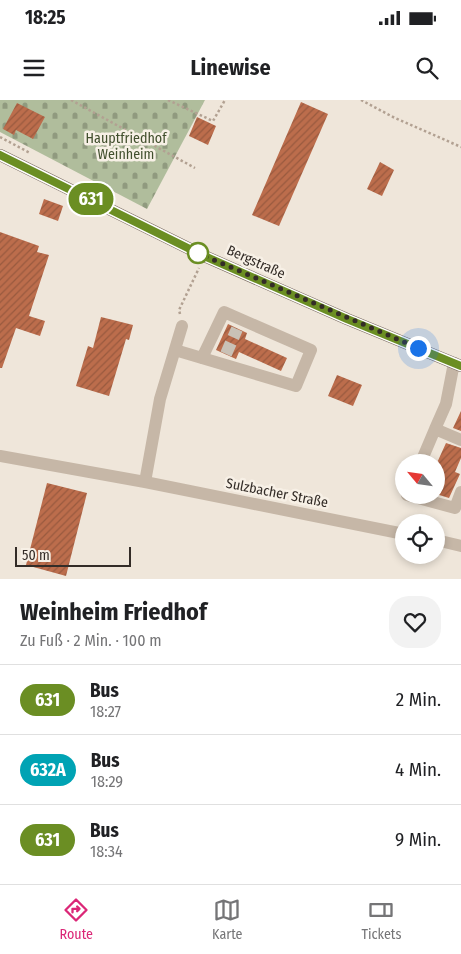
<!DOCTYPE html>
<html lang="de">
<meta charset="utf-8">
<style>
:root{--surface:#fff;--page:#f2f2f2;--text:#202124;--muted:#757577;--line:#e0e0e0;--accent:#db2777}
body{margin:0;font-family:"Fira Sans Condensed",sans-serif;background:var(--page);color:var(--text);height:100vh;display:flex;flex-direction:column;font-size:19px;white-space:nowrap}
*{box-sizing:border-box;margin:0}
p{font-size:16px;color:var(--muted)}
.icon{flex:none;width:28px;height:28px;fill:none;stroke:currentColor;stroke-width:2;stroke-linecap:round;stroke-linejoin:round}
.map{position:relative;height:479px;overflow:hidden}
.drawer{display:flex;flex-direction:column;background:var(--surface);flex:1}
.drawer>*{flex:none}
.badge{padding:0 10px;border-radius:16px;font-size:18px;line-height:32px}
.needle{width:32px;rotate:299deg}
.tools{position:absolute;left:395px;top:354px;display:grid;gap:10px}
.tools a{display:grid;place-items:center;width:50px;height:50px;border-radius:50%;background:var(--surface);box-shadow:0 2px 8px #0003;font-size:25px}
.scale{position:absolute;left:15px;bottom:12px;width:116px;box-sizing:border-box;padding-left:5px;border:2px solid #332c27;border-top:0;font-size:14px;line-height:18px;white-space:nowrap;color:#332c27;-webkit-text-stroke:4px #f7f0e6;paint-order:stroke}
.you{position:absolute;width:25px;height:25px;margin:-12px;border:4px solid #fff;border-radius:50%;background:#1a73e8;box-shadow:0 0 0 8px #1a73e833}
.map>.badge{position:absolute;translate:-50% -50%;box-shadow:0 0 0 2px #fff}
.round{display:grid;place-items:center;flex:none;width:52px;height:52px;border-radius:20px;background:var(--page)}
.headline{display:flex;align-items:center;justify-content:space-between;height:85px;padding:0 20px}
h1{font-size:24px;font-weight:700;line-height:38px}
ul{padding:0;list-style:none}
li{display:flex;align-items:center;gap:15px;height:70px;padding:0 20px;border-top:1px solid var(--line)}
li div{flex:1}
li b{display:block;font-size:19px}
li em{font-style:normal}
li .badge{min-width:55px;font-weight:700;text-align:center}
.status{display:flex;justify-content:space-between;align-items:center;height:35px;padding:0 25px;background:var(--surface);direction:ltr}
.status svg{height:14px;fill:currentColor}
header{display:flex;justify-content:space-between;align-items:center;height:65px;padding:0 20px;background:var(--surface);font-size:22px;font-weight:700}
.dock{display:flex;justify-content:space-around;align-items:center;height:70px;border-top:1px solid var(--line);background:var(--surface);font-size:14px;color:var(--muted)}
.dock a{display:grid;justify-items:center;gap:2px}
.dock .selected{color:var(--accent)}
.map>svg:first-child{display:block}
.cemetery{fill:url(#cemetery-stones)}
.building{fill:url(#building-hatch)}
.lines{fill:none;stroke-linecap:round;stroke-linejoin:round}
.minor-tunnel{stroke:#c9c1b6;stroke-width:12;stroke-dasharray:12 6;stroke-linecap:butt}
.path{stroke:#b2a192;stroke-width:2.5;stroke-dasharray:2.5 2.5;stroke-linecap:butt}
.minor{stroke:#c6b7a7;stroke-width:12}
.major{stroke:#746459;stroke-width:12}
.line-casing{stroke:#fff;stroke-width:11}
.line{stroke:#6b8e23;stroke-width:8}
.walk{stroke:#332c27;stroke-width:5;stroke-dasharray:0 9}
.stop-dot{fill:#fff;stroke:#6b8e23;stroke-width:2.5}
.labels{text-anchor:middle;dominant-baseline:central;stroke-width:5;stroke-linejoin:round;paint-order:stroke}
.park-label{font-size:14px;fill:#414f2d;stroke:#f7f0e6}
.street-label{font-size:14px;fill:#332c27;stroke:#f7f0e6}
</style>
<div class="status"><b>18:25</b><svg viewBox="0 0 49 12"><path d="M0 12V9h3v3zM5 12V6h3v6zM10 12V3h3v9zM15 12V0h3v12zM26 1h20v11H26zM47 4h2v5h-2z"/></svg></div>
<header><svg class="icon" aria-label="menu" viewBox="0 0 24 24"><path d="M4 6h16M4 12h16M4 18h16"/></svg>Linewise<svg class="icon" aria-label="search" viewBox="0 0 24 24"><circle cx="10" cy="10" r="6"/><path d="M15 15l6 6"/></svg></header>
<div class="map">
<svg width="461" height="479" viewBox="0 0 461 479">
<defs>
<pattern id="cemetery-stones" width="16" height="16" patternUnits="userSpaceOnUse" patternTransform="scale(1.25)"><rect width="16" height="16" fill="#b0bd9c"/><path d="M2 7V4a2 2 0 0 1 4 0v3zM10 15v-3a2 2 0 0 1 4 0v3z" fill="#909a7f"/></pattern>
<pattern id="building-hatch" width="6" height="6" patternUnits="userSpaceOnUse" patternTransform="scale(1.25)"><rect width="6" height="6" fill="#bc6d4c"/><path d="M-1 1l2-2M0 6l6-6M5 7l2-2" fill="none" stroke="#995a3f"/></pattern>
</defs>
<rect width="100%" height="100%" fill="#efe6da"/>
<!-- cemetery -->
<path class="cemetery" d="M0,0H205L147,109L0,32Z"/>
<!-- building -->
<path class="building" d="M301,2L328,14L279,126L252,115Z
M17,3L45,17L33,39L16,30L14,35L3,29Z
M197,17L216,26L208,45L189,36Z
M380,62L394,70L382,96L367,89Z
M44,99L63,106L58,121L39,114Z
M0,132L39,146L37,152L49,155L29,216L45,221L40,236L16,228L2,268H0Z
M101,217L133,225L129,240L126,239L109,296L76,286L88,246L93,248Z
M228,224L247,233L245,239L287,258L281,271L239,252L236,259L216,250Z
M337,275L362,285L353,306L328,296Z
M461,311V331L453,328Z
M446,343L461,348V358L455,372L460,374L449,398L436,394V365Z
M47,383L87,393L66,476L26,465Z"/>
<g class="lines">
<!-- minor-tunnel -->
<path class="minor-tunnel" d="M226,254L237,229"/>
<!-- path -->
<path class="path" d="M71,0L195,68
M168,0L213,21L225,0
M361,0L393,17L461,47
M0,37L30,53
M180,214L179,210L199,168"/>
<!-- minor -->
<path class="minor" d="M175,250L296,286L311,250L224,212L202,258
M454,263L446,304L435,329L461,340
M0,356L145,382L404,434
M421,362L435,329
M145,382L160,299L182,226
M407,395L455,408L461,392
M436,440L461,446"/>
<!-- major -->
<path class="major" d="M0,55L202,155L347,219L461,266"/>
</g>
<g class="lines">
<defs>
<path id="line" d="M0,55L202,155L347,219L461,266"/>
</defs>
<!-- line casing -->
<use href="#line" class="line-casing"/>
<!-- line -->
<use href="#line" class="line"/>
<!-- walk -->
<path class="walk" d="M198,153L418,248"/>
</g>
<!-- markers -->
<circle class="stop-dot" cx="198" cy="153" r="10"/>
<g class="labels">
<!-- park labels -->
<g class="park-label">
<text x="126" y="38">Hauptfriedhof<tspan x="126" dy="16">Weinheim</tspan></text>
</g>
<!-- street labels -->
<g class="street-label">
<text transform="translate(256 162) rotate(24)">Bergstraße</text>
<text transform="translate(277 393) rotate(11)">Sulzbacher Straße</text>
</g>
</g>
</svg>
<div class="tools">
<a><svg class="needle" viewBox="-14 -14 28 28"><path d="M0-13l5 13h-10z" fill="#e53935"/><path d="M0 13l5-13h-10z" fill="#757577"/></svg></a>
<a><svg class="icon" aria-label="locate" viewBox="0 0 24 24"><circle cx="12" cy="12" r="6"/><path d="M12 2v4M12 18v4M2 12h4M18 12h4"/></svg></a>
</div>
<div class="scale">50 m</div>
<div class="you" style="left:418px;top:248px"></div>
<b class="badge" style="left:91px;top:99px;background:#6b8e23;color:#fff">631</b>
</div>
<section class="drawer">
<div class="headline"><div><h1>Weinheim Friedhof</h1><p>Zu Fuß · 2 Min. · 100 m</p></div><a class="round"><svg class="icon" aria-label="heart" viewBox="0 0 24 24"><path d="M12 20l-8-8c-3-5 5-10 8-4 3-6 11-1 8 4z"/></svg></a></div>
<ul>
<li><span class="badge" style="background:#6b8e23;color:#fff">631</span><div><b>Bus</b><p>18:27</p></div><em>2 Min.</em></li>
<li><span class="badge" style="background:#00a3b4;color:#fff">632A</span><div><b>Bus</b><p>18:29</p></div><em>4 Min.</em></li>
<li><span class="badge" style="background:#6b8e23;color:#fff">631</span><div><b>Bus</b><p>18:34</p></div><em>9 Min.</em></li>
</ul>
</section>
<nav class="dock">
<a class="selected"><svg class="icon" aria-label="directions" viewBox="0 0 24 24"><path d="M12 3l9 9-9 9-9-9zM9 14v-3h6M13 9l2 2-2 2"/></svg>Route</a>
<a><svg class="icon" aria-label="map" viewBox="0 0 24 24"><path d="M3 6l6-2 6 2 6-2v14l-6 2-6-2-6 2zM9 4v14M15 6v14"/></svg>Karte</a>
<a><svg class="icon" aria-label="tickets" viewBox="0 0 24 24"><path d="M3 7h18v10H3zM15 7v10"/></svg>Tickets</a>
</nav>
